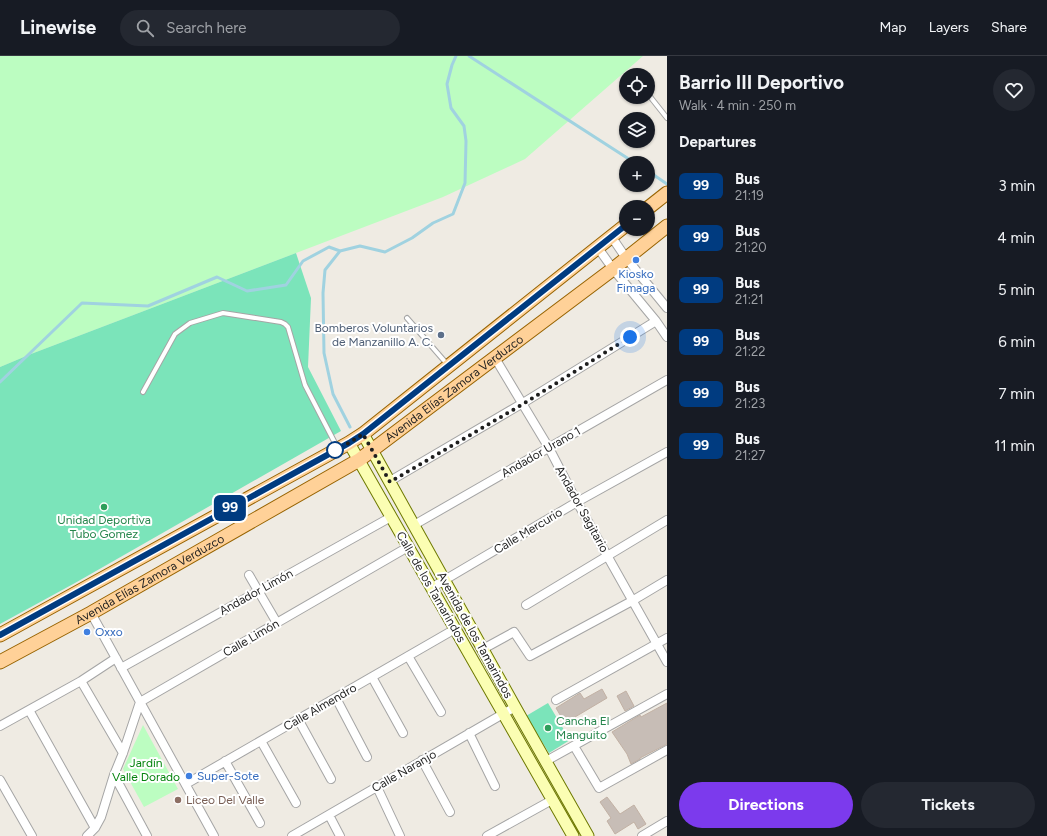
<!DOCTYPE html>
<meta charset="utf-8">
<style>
:root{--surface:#171b24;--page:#242831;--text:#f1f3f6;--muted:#9ea1a6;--line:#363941;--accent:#7c3aed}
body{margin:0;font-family:Figtree,sans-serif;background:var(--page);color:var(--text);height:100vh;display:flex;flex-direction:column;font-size:15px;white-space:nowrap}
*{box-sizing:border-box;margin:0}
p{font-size:13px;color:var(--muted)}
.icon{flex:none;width:22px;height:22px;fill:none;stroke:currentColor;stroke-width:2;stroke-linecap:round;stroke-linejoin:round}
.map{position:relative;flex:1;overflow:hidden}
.details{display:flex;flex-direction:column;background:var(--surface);width:380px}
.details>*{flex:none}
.badge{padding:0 8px;border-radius:6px;font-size:14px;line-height:26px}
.fabs{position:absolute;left:619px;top:12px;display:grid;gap:8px}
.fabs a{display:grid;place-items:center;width:36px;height:36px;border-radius:50%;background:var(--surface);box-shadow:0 1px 3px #0004;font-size:20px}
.you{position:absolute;width:20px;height:20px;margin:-10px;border:3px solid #fff;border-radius:50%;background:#1a73e8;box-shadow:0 0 0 6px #1a73e833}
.map>.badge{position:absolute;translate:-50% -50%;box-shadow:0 0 0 2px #fff}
h2{padding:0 12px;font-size:15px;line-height:36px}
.round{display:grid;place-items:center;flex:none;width:42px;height:42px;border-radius:21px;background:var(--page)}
.summary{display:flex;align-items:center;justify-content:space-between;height:68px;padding:0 12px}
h1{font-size:19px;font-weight:700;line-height:30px}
.primary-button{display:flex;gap:8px;margin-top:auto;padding:8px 12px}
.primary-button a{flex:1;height:46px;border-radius:24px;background:var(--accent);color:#fff;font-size:16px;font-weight:700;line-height:46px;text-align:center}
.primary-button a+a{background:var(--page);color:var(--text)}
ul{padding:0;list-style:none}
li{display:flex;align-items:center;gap:12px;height:52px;padding:0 12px}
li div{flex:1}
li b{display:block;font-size:15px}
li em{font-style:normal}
li .badge{min-width:44px;font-weight:700;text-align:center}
header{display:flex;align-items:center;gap:24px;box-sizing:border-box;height:56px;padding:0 20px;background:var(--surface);border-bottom:1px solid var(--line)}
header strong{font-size:19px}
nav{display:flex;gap:22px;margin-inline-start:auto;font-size:14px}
.search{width:280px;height:36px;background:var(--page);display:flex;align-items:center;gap:10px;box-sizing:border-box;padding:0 14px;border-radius:22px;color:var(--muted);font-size:15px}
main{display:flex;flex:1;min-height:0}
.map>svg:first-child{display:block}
.park{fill:#bcfdc1}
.pitch{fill:#7be4ba}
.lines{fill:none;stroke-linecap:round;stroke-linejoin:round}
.stream{stroke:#a0d2e0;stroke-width:3}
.building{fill:#c7bdb6;stroke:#c2b1a4}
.lane-casing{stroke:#a5a5a5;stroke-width:6}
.street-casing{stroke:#a5a5a5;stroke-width:10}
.secondary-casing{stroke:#6e7900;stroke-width:13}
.primary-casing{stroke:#976300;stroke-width:15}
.lane{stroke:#fff;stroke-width:4}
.street{stroke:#fff;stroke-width:8}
.secondary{stroke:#fbfeb3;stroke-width:11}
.primary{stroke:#ffd198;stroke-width:13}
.line-casing{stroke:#fff;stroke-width:9}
.line{stroke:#003b80;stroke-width:6}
.walk{stroke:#1e1e1e;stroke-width:4;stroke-dasharray:0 7.2}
.shop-dot{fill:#3f7fe0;stroke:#fff;stroke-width:1.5}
.service-dot{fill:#5c6f8a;stroke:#fff;stroke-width:1.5}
.stop-dot{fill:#fff;stroke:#003b80;stroke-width:2}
.leisure-dot{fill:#2e9e5b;stroke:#fff;stroke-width:1.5}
.education-dot{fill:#8d6e63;stroke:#fff;stroke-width:1.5}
.labels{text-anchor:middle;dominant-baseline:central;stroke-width:4;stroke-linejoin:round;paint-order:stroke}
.shop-label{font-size:12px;fill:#366cbe;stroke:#fff;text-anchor:start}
.service-label{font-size:12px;fill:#4e5e75;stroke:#fff;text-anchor:end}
.street-label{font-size:12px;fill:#1e1e1e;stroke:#fff}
.leisure-label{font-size:12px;fill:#27864d;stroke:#fff}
.park-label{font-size:12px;fill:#04830d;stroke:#fff}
.education-label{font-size:12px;fill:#785e54;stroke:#fff;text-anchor:start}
</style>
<header>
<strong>Linewise</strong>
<div class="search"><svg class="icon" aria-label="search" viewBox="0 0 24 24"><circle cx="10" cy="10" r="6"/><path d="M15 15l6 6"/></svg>Search here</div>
<nav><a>Map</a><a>Layers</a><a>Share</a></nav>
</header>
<main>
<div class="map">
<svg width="667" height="780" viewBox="0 0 667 780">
<rect width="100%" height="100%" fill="#efebe3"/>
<!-- park -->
<path class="park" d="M0,0H643L525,103L443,141L31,298L0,311Z
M143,669L178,733L144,751L123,713Z"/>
<!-- pitch -->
<path class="pitch" d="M296,197L311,242L308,311L341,375L75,527L0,568V311L31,298Z
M548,647L570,684L549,697L526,660Z"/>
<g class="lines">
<!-- stream -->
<path class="stream" d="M469,0L635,107
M648,115L667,128
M0,326L82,247L148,250L217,221L247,235L286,229L303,205L329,191L340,195
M350,371L333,338L324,297L323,237L325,214L340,195L360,190L385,196L412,182L433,167L453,158L465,127L466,85L464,70L451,52L447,28L452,9L456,0"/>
</g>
<!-- building -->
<path class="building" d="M602,633L607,642L575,661L576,663L566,669L556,652L580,637L584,643Z
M626,635L634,650L625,655L617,640Z
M667,647V688L640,702V703L631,708L627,698L612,676L640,659L641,661Z
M607,741L620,758L634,749L646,768L638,773L634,766L615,778L607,765L611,762L600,746Z"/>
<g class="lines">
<defs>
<path id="lane" d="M648,38L667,62
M407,262L447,308
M143,336L175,278L190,267L223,257L281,266L285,268L288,271L305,329L337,391"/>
<path id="street" d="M611,180L626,202L667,252
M598,192L613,213L656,265L667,281
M495,302L549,392L577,446L667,606
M390,425L523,347L656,265
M414,469L667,324
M249,519L277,567
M431,532L577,446L667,396
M526,549L667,464
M91,557L214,780
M483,593L514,576L530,600L632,545L667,524
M408,600L441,656
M121,612L391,461
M372,621L403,677
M81,625L123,697
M336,642L367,701
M556,644L667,582
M29,654L95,772
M298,663L331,723
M0,670L81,625L116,602
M469,677L495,730
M261,685L296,747
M574,690L599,732L667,694
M422,704L450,756
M225,705L260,767
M546,705L667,638
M114,719L147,780
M0,724L32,780
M186,728L455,573
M377,731L400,780
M329,759L340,780
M87,780L95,772L101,761L114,719L123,697L140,646L408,491
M292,780L515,651
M487,780L552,744
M642,780L667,765"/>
<path id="secondary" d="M363,378L515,651L588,780
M349,387L573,780"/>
<g id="primary">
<path d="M648,152L667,137"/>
<path d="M0,579L349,387L363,378L626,169"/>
<path id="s1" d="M0,606L91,557L359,404L613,213L667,170"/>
</g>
</defs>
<!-- lane casing -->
<use href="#lane" class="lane-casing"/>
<!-- street casing -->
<use href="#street" class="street-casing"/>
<!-- secondary casing -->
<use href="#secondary" class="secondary-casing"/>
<!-- primary casing -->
<use href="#primary" class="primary-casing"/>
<!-- lane -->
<use href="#lane" class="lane"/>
<!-- street -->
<use href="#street" class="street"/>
<!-- secondary -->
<use href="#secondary" class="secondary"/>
<!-- primary -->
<use href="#primary" class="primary"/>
</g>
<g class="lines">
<defs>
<path id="line" d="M0,579L349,387L363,378L626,169"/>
</defs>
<!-- line casing -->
<use href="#line" class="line-casing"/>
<!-- line -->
<use href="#line" class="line"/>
<!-- walk -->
<path class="walk" d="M335,394L349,387L363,378L390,426L523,348L630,281"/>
</g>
<!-- markers -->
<g class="shop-dot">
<circle cx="636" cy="204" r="4"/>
<circle cx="87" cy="576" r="4"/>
<circle cx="189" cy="720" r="4"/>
</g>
<circle class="service-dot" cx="441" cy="279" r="4"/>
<circle class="stop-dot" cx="335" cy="394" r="8"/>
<g class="leisure-dot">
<circle cx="104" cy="451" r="4"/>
<circle cx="548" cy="672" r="4"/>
</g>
<circle class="education-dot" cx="178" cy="744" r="4"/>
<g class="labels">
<!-- shop labels -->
<g class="shop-label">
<text x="636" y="218" text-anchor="middle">Kiosko<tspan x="636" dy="14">Fimaga</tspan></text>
<text x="95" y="576">Oxxo</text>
<text x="197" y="720">Super-Sote</text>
</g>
<!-- service labels -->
<g class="service-label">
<text x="433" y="272">Bomberos Voluntarios<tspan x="433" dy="14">de Manzanillo A. C.</tspan></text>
</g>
<!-- street labels -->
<g class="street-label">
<text stroke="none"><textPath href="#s1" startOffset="531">Avenida Elías Zamora Verduzco</textPath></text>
<text transform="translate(541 396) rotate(-30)">Andador Urano 1</text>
<text transform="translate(582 453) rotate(61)">Andador Sagitario</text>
<text transform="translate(528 475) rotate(-31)">Calle Mercurio</text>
<text stroke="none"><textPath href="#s1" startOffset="171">Avenida Elías Zamora Verduzco</textPath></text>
<text transform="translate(431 531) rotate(60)">Calle de los Tamarindos</text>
<text transform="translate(256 536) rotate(-29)">Andador Limón</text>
<text transform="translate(475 579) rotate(61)">Avenida de los Tamarindos</text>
<text transform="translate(251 582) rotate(-30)">Calle Limón</text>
<text transform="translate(320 651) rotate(-30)">Calle Almendro</text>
<text transform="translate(404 715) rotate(-30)">Calle Naranjo</text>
</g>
<!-- leisure labels -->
<g class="leisure-label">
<text x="104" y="464">Unidad Deportiva<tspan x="104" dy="14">Tubo Gomez</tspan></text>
<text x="556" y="665" text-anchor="start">Cancha El<tspan x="556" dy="14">Manguito</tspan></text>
</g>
<!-- park labels -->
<g class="park-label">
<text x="146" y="707">Jardín<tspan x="146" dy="14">Valle Dorado</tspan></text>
</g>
<!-- education labels -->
<g class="education-label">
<text x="186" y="744">Liceo Del Valle</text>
</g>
</g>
</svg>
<div class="fabs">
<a><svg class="icon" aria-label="locate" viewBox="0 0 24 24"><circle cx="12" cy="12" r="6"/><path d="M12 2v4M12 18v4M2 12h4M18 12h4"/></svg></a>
<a><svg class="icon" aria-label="layers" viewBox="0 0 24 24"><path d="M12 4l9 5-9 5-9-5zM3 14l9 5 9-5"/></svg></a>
<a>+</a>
<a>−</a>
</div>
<div class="you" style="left:630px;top:281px"></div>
<b class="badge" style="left:230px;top:452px;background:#003b80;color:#fff">99</b>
</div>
<section class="details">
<div class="summary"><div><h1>Barrio III Deportivo</h1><p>Walk · 4 min · 250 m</p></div><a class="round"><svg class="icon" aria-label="heart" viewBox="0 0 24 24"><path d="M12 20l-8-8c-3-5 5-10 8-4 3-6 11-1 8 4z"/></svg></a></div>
<h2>Departures</h2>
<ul>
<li><span class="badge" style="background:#003b80;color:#fff">99</span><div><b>Bus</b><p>21:19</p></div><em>3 min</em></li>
<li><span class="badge" style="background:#003b80;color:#fff">99</span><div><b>Bus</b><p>21:20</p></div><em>4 min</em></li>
<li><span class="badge" style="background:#003b80;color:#fff">99</span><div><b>Bus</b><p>21:21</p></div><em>5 min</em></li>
<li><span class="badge" style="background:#003b80;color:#fff">99</span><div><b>Bus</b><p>21:22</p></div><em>6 min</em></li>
<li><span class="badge" style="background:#003b80;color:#fff">99</span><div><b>Bus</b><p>21:23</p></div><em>7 min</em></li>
<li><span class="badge" style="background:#003b80;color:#fff">99</span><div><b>Bus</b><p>21:27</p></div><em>11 min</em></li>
</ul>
<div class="primary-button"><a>Directions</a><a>Tickets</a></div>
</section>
</main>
